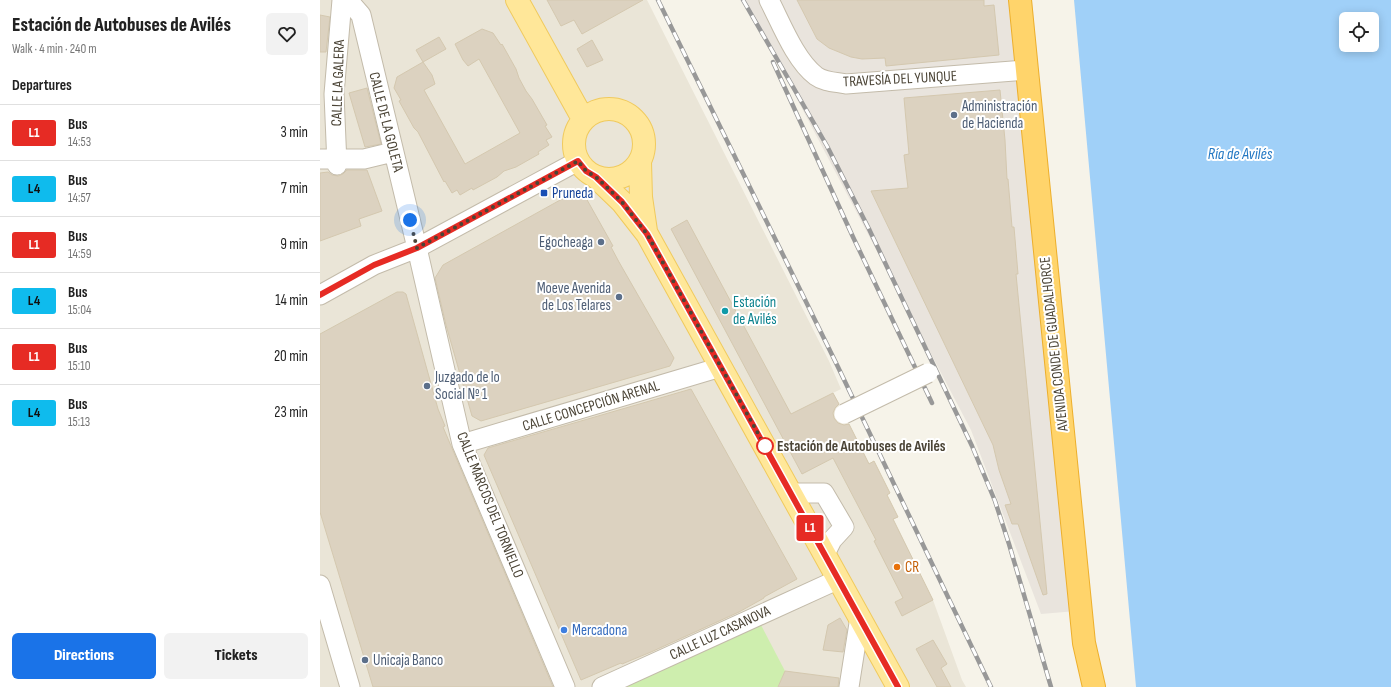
<!DOCTYPE html>
<meta charset="utf-8">
<style>
:root{--surface:#fff;--page:#f2f2f2;--text:#222;--muted:#767676;--line:#e0e0e0;--accent:#1a73e8}
body{margin:0;font-family:"Sofia Sans Condensed",sans-serif;background:var(--page);color:var(--text);height:100vh;display:flex;flex-direction:column;font-size:15px;white-space:nowrap}
*{box-sizing:border-box;margin:0}
p{font-size:13px;color:var(--muted)}
.icon{flex:none;width:22px;height:22px;fill:none;stroke:currentColor;stroke-width:2;stroke-linecap:round;stroke-linejoin:round}
.map{position:relative;flex:1;overflow:hidden}
.side{display:flex;flex-direction:column;background:var(--surface);width:320px}
.side>*{flex:none}
.badge{padding:0 8px;border-radius:3px;font-size:14px;line-height:26px}
.tools{position:absolute;left:1019px;top:12px;display:grid;gap:8px}
.tools a{display:grid;place-items:center;width:40px;height:40px;border-radius:6px;background:var(--surface);box-shadow:0 2px 10px #0003;font-size:20px}
.you{position:absolute;width:20px;height:20px;margin:-10px;border:3px solid #fff;border-radius:50%;background:#1a73e8;box-shadow:0 0 0 6px #1a73e833}
.map>.badge{position:absolute;translate:-50% -50%;box-shadow:0 0 0 2px #fff}
h2{padding:0 12px;font-size:15px;line-height:36px}
.round{display:grid;place-items:center;flex:none;width:42px;height:42px;border-radius:6px;background:var(--page)}
.summary{display:flex;align-items:center;justify-content:space-between;height:68px;padding:0 12px}
h1{font-size:19px;font-weight:800;line-height:30px}
.primary-button{display:flex;gap:8px;margin-top:auto;padding:8px 12px}
.primary-button a{flex:1;height:46px;border-radius:6px;background:var(--accent);color:#fff;font-size:16px;font-weight:800;line-height:46px;text-align:center}
.primary-button a+a{background:var(--page);color:var(--text)}
ul{padding:0;list-style:none}
li{display:flex;align-items:center;gap:12px;height:56px;padding:0 12px;border-top:1px solid var(--line)}
li div{flex:1}
li b{display:block;font-size:15px}
li em{font-style:normal}
li .badge{min-width:44px;font-weight:700;text-align:center}
main{display:flex;flex:1;min-height:0}
.map>svg:first-child{display:block}
.residential{fill:#eae5d7}
.industrial{fill:#e9e4dd}
.green{fill:#ceeeae}
.water{fill:#a0d0f8;fill-rule:evenodd}
.building{fill:#dcd2c0;stroke:#d4c8af}
.lines{fill:none;stroke-linecap:round;stroke-linejoin:round}
.minor-casing{stroke:#c3bbaa;stroke-width:21}
.major-casing{stroke:#f0ca5d;stroke-width:24}
.highway-casing{stroke:#edaf2c;stroke-width:24}
.minor{stroke:#fff;stroke-width:19}
.major{stroke:#ffe799;stroke-width:22}
.highway{stroke:#ffd46b;stroke-width:22}
.rail-casing{stroke:#989898;stroke-width:4.5}
.rail{stroke:#fff;stroke-width:3;stroke-dasharray:9;stroke-linecap:butt}
.minor-bridge-casing{stroke:#c3bbaa;stroke-width:21;stroke-linecap:butt}
.minor-bridge{stroke:#fff;stroke-width:19}
.line-casing{stroke:#fff;stroke-width:9}
.line{stroke:#e62b24;stroke-width:6}
.walk{stroke:#4b4436;stroke-width:4;stroke-dasharray:0 7.2}
.service-dot{fill:#5c6f8a;stroke:#fff;stroke-width:1.5}
.transit-dot{fill:#1a4fb4;stroke:#fff;stroke-width:1.5}
.culture-dot{fill:#0f9aa8;stroke:#fff;stroke-width:1.5}
.stop-dot{fill:#fff;stroke:#e62b24;stroke-width:2}
.food-dot{fill:#e8710a;stroke:#fff;stroke-width:1.5}
.shop-dot{fill:#3f7fe0;stroke:#fff;stroke-width:1.5}
.labels{text-anchor:middle;dominant-baseline:central;stroke-width:4;stroke-linejoin:round;paint-order:stroke}
.street-label{font-size:15px;fill:#4b4436;stroke:#fff}
.service-label{font-size:15px;fill:#4e5e75;stroke:#fff;text-anchor:start}
.transit-label{font-size:15px;fill:#164399;stroke:#fff;text-anchor:start}
.culture-label{font-size:15px;fill:#0d838f;stroke:#fff;text-anchor:start}
.stop-label{font-size:15px;font-weight:bold;fill:#4b4436;stroke:#fff;text-anchor:start}
.food-label{font-size:15px;fill:#c56008;stroke:#fff;text-anchor:start}
.shop-label{font-size:15px;fill:#366cbe;stroke:#fff;text-anchor:start}
.water-label{font-size:16px;font-style:italic;fill:#2378c3;stroke:#fff}
</style>
<main>
<section class="side">
<div class="summary"><div><h1>Estación de Autobuses de Avilés</h1><p>Walk · 4 min · 240 m</p></div><a class="round"><svg class="icon" aria-label="heart" viewBox="0 0 24 24"><path d="M12 20l-8-8c-3-5 5-10 8-4 3-6 11-1 8 4z"/></svg></a></div>
<h2>Departures</h2>
<ul>
<li><span class="badge" style="background:#e62b24;color:#fff">L1</span><div><b>Bus</b><p>14:53</p></div><em>3 min</em></li>
<li><span class="badge" style="background:#0fbbed;color:#111">L4</span><div><b>Bus</b><p>14:57</p></div><em>7 min</em></li>
<li><span class="badge" style="background:#e62b24;color:#fff">L1</span><div><b>Bus</b><p>14:59</p></div><em>9 min</em></li>
<li><span class="badge" style="background:#0fbbed;color:#111">L4</span><div><b>Bus</b><p>15:04</p></div><em>14 min</em></li>
<li><span class="badge" style="background:#e62b24;color:#fff">L1</span><div><b>Bus</b><p>15:10</p></div><em>20 min</em></li>
<li><span class="badge" style="background:#0fbbed;color:#111">L4</span><div><b>Bus</b><p>15:13</p></div><em>23 min</em></li>
</ul>
<div class="primary-button"><a>Directions</a><a>Tickets</a></div>
</section>
<div class="map">
<svg width="1071" height="687" viewBox="0 0 1071 687">
<rect width="100%" height="100%" fill="#f6f3e9"/>
<!-- residential -->
<path class="residential" d="M0,0H327L509,361L521,389L513,393L549,463L554,461L570,493L567,495L578,517L573,520L613,600L642,680L646,687H0Z"/>
<!-- industrial -->
<path class="industrial" d="M425,0H712L768,610L721,614L651,430Z"/>
<!-- green -->
<path class="green" d="M441,625L465,671L458,687H308L307,684Z"/>
<!-- water -->
<path class="water" d="M754,0H1071V687H816ZM1026,19H1052V45H1026Z"/>
<!-- building -->
<path class="building" d="M227,0H323L262,34L254,20L241,26Z
M477,0H664V6L674,5L679,55L566,66L565,58L542,59L531,57L509,48L497,39Z
M0,15L10,17L6,52H0Z
M162,29L173,33L181,45L182,44L196,69L199,78L206,91L212,99L227,125L225,126L232,137L226,140L229,145L218,152L219,154L196,167L184,171L177,177L153,190L152,188L140,195L137,190L132,193L125,181L124,182L98,132L94,128L79,101L81,100L74,88L77,77L103,62L112,75L115,84L104,90L145,164L200,133L159,59L148,66L143,60L135,44Z
M119,37L126,49L103,62L96,50Z
M272,40L283,60L267,67L257,49Z
M47,88L61,144L45,147L29,93Z
M680,90L685,140L687,179H688L692,227H694L698,274H696L727,594L723,595L698,524H692L685,505L691,504L679,470L673,445L551,191L588,188L584,155L589,154L584,98Z
M27,170H47L62,211L39,219L41,226L0,241V173L8,172L12,175L18,176L23,174Z
M251,194L266,198L293,246L291,247L299,262L354,358L350,366L161,421L152,416L126,325L115,278L123,265Z
M367,220L471,414L513,393L519,404L515,408L513,413L514,418L518,423L524,425L529,424L549,464L554,461L570,493L567,495L578,517L573,519L613,600L582,616L575,602L583,598L554,541L556,540L513,458L482,474L351,229Z
M77,292H83L86,294L118,409L125,426L123,427L233,687H53L0,512V334Z
M371,389L477,579L444,597V598L419,612L331,652L302,664L301,663L261,680L164,455L168,448Z
M520,618L527,630L523,652L503,650L508,625Z
M613,640L627,664L621,668L631,687H617L596,649Z
M465,671L519,678L518,687H458Z"/>
<g class="lines">
<defs>
<path id="minor" d="M28,0L41,15L97,248L142,444L245,687
M449,0C461,23 475,60 496,76C504,82 516,82 526,84L706,70
M0,159H44L73,152
M17,165L14,94L22,0
M0,295L54,265L97,248L258,161
M142,444L401,367
M471,493H504L524,527L512,540L505,554
M0,585L30,687
M282,687L519,579
M529,687L540,617"/>
<path id="major" d="M197,0L263,119
M254 144a35 35 0 1 1 70 0a35 35 0 1 1-70 0Z
M320,162L321,197L326,231
M276,177L302,202L327,234L578,687"/>
<path id="highway" d="M700,0L764,643L774,687"/>
</defs>
<!-- minor casing -->
<use href="#minor" class="minor-casing"/>
<!-- major casing -->
<use href="#major" class="major-casing"/>
<!-- highway casing -->
<use href="#highway" class="highway-casing"/>
<!-- minor -->
<use href="#minor" class="minor"/>
<!-- major -->
<use href="#major" class="major"/>
<!-- highway -->
<use href="#highway" class="highway"/>
<defs>
<path id="rail" d="M338,0L518,367L671,687
M423,0L507,146L549,229L652,446L675,501L689,544L731,687
M453,62L533,237L612,403"/>
</defs>
<!-- rail casing -->
<use href="#rail" class="rail-casing"/>
<!-- rail -->
<use href="#rail" class="rail"/>
<defs>
<path id="minor-bridge" d="M524,414L608,373"/>
</defs>
<!-- minor-bridge casing -->
<use href="#minor-bridge" class="minor-bridge-casing"/>
<!-- minor-bridge -->
<use href="#minor-bridge" class="minor-bridge"/>
</g>
<g class="lines">
<defs>
<path id="line" d="M0,295L54,265L97,248L258,161L266,171L276,177L302,202L327,234L578,687"/>
</defs>
<!-- line casing -->
<use href="#line" class="line-casing"/>
<!-- line -->
<use href="#line" class="line"/>
<!-- walk -->
<path class="walk" d="M90,220L97,248L258,161L266,171L276,177L302,202L327,234L445,446"/>
</g>
<!-- markers -->
<g class="service-dot">
<circle cx="634" cy="115" r="4"/>
<circle cx="281" cy="242" r="4"/>
<circle cx="299" cy="297" r="4"/>
<circle cx="107" cy="386" r="4"/>
<circle cx="45" cy="660" r="4"/>
</g>
<rect class="transit-dot" x="220" y="189" width="8" height="8" rx="2"/>
<circle class="culture-dot" cx="405" cy="311" r="4"/>
<circle class="stop-dot" cx="445" cy="446" r="8"/>
<circle class="food-dot" cx="577" cy="567" r="4"/>
<circle class="shop-dot" cx="244" cy="630" r="4"/>
<g class="labels">
<!-- street labels -->
<g class="street-label">
<text transform="translate(580 79) rotate(-3)">TRAVESÍA DEL YUNQUE</text>
<text transform="translate(18 83) rotate(-88)">CALLE LA GALERA</text>
<text transform="translate(66 122) rotate(76)">CALLE DE LA GOLETA</text>
<text transform="translate(734 344) rotate(-96)">AVENIDA CONDE DE GUADALHORCE</text>
<text transform="translate(271 406) rotate(-17)">CALLE CONCEPCIÓN ARENAL</text>
<text transform="translate(170 505) rotate(68)">CALLE MARCOS DEL TORNIELLO</text>
<text transform="translate(400 633) rotate(-25)">CALLE LUZ CASANOVA</text>
</g>
<!-- service labels -->
<g class="service-label">
<text x="642" y="106">Administración<tspan x="642" dy="17">de Hacienda</tspan></text>
<text x="273" y="242" text-anchor="end">Egocheaga</text>
<text x="291" y="288" text-anchor="end">Moeve Avenida<tspan x="291" dy="17">de Los Telares</tspan></text>
<text x="115" y="377">Juzgado de lo<tspan x="115" dy="17">Social Nº 1</tspan></text>
<text x="53" y="660">Unicaja Banco</text>
</g>
<!-- transit labels -->
<g class="transit-label">
<text x="232" y="193">Pruneda</text>
</g>
<!-- culture labels -->
<g class="culture-label">
<text x="413" y="302">Estación<tspan x="413" dy="17">de Avilés</tspan></text>
</g>
<!-- stop labels -->
<g class="stop-label">
<text x="457" y="446">Estación de Autobuses de Avilés</text>
</g>
<!-- food labels -->
<g class="food-label">
<text x="585" y="567">CR</text>
</g>
<!-- shop labels -->
<g class="shop-label">
<text x="252" y="630">Mercadona</text>
</g>
<!-- water labels -->
<g class="water-label">
<text x="920" y="154">Ría de Avilés</text>
</g>
</g>
</svg>
<div class="tools">
<a><svg class="icon" aria-label="locate" viewBox="0 0 24 24"><circle cx="12" cy="12" r="6"/><path d="M12 2v4M12 18v4M2 12h4M18 12h4"/></svg></a>
</div>
<div class="you" style="left:90px;top:220px"></div>
<b class="badge" style="left:490px;top:528px;background:#e62b24;color:#fff">L1</b>
</div>
</main>
